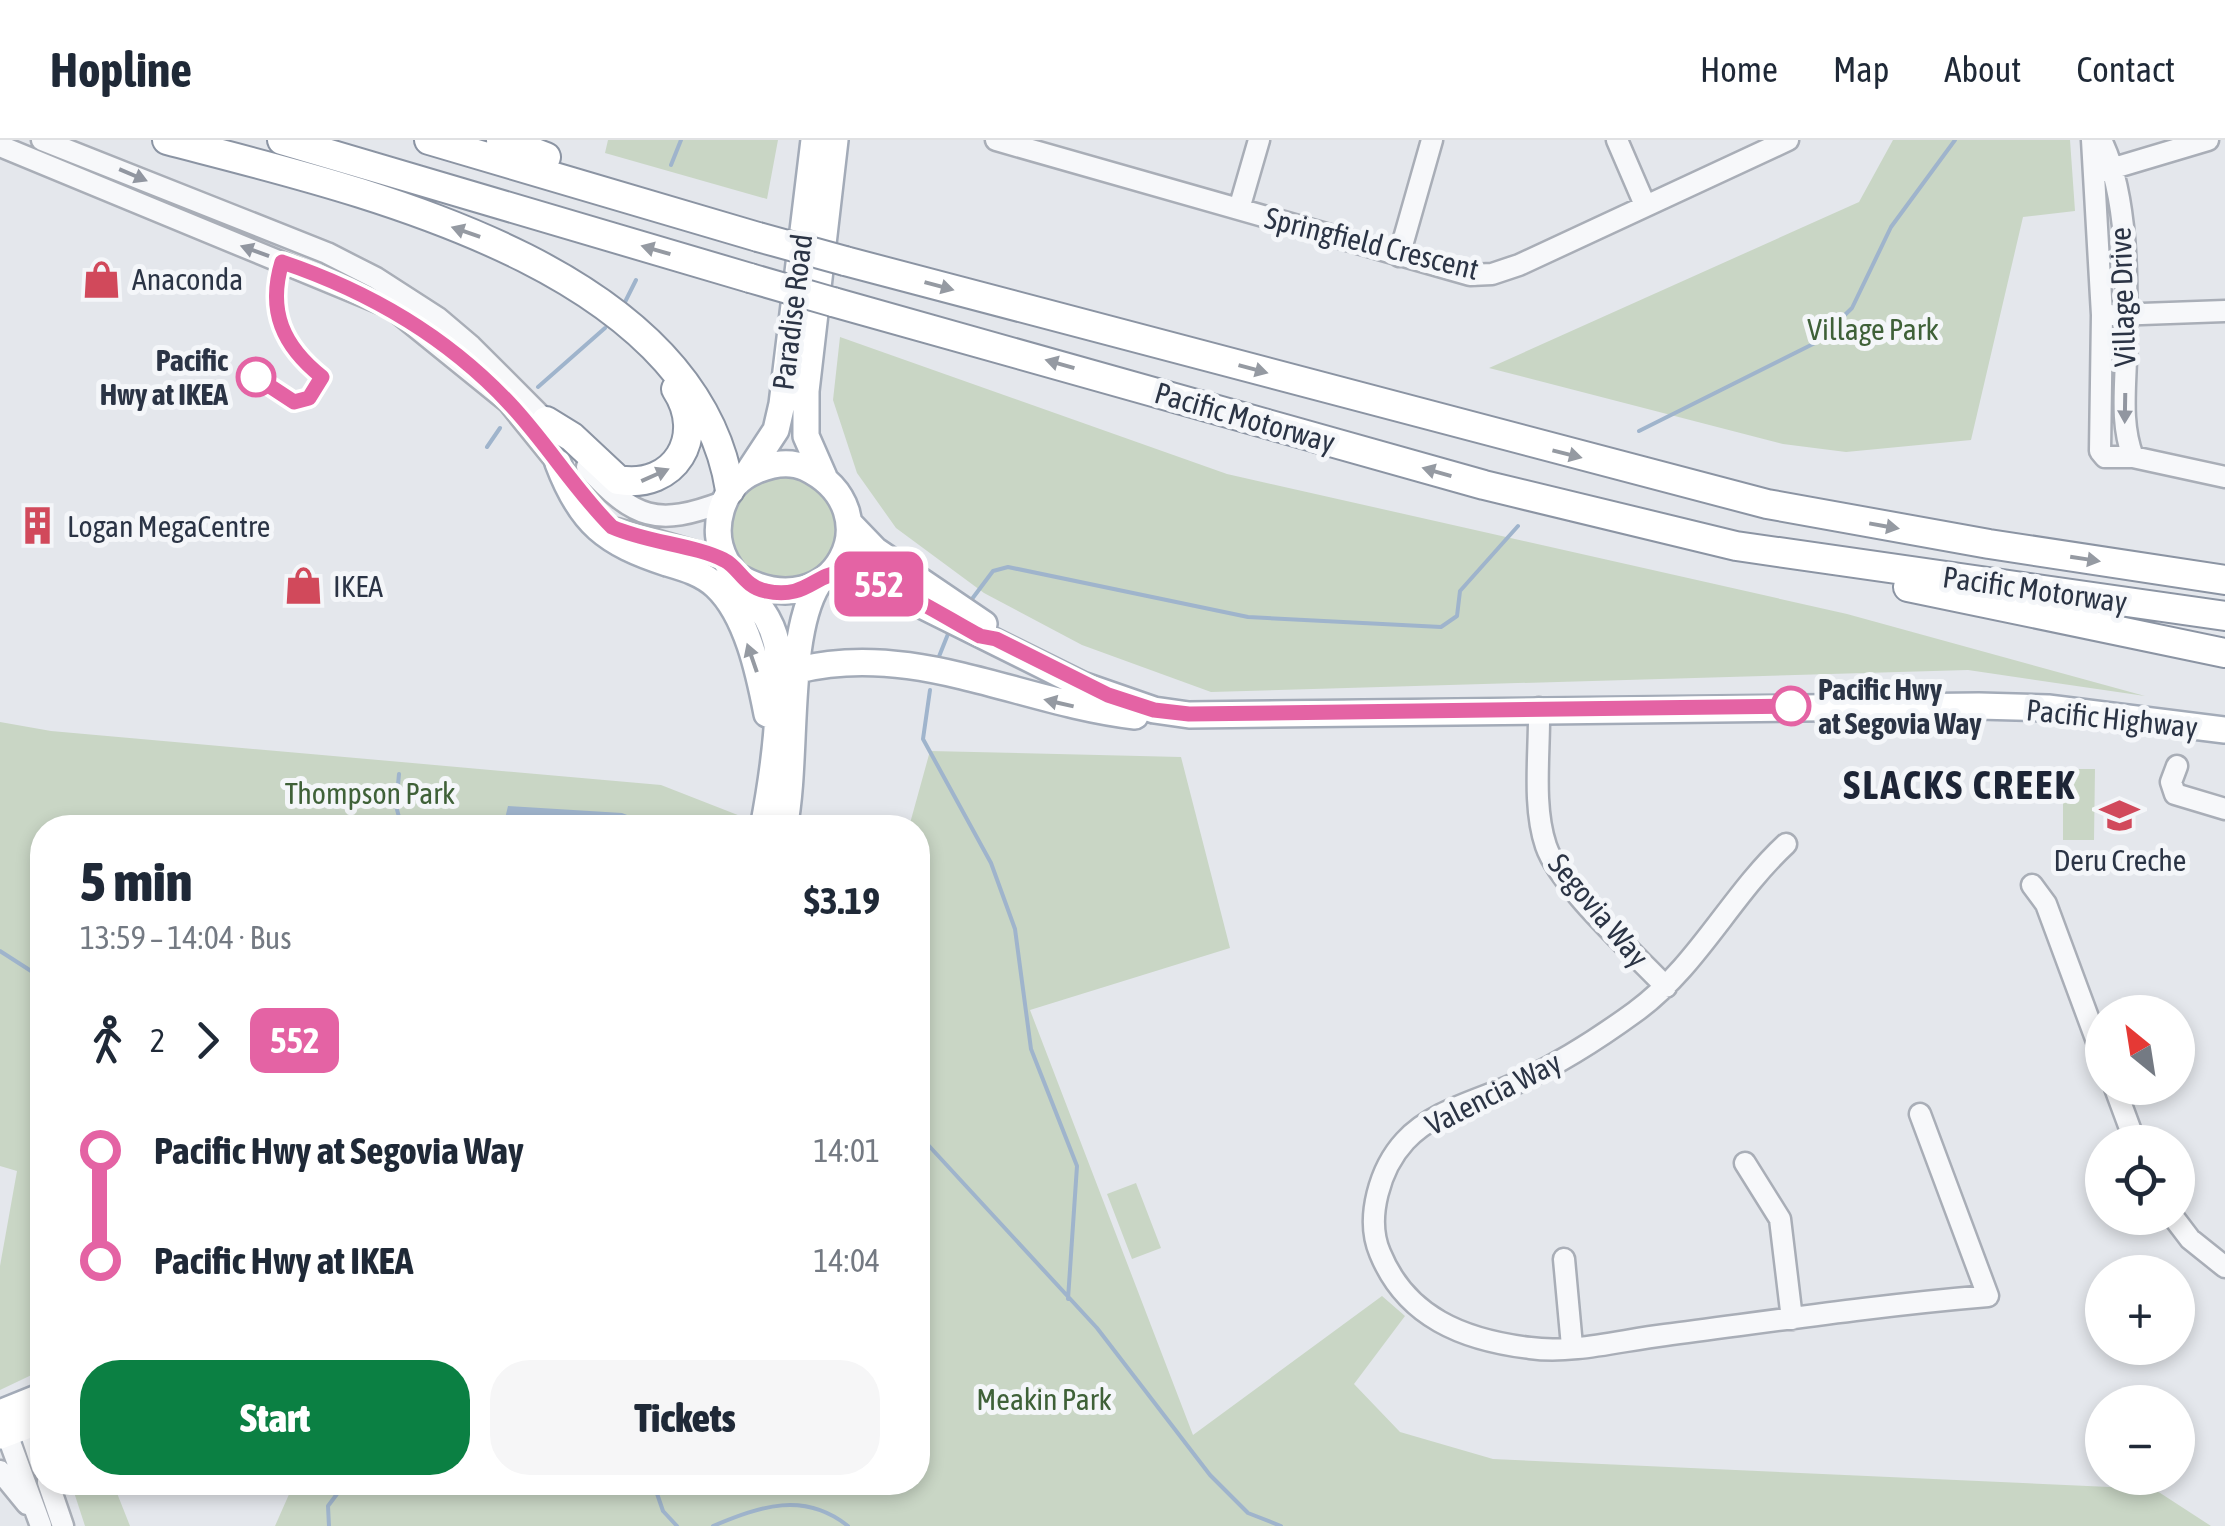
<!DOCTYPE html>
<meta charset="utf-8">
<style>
:root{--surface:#fff;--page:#f6f6f7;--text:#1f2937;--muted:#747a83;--line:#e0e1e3;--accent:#0b8043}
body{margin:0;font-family:"Asap Condensed",sans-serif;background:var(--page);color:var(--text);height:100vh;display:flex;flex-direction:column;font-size:38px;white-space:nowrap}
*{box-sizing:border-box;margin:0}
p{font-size:32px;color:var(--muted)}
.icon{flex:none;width:55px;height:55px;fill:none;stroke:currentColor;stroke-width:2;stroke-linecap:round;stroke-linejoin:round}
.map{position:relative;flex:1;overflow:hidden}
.details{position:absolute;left:30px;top:675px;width:900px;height:680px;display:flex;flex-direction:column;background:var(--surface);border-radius:40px;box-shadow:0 5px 15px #0003}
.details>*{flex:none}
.badge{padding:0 20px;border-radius:15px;font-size:35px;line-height:65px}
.needle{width:65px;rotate:330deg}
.tools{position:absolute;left:2085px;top:855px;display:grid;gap:20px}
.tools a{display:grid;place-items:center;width:110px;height:110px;border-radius:50%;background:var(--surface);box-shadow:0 5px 15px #0003;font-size:50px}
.map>.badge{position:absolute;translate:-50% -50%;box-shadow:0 0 0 5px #fff}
.legs{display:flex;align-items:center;gap:15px;height:110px;padding:0 50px;font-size:32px}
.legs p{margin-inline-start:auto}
.head{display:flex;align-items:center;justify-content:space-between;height:170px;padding:0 50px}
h1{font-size:55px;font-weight:800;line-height:75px}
.button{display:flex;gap:20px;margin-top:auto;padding:20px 50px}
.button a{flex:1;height:115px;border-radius:40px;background:var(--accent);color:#fff;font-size:40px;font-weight:800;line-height:115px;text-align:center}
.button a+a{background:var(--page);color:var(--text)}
ul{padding:0 50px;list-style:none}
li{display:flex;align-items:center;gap:35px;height:110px;font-size:38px}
li i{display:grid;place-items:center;width:15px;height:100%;margin:0 12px;background:currentColor}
li i::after{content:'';width:25px;height:25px;margin:-12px;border:8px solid;border-radius:50%;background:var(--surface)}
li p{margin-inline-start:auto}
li:first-child i{background:linear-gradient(#0000 50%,currentColor 0)}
li:last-child i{background:linear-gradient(currentColor 50%,#0000 0)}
header{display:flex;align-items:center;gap:60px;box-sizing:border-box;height:140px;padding:0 50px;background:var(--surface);border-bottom:2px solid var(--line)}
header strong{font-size:48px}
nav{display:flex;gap:55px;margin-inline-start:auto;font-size:35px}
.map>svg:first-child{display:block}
.green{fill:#c9d6c5}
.water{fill:#9fb4cc}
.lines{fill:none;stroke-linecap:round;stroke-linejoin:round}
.stream{stroke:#9fb4cc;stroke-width:4}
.minor-casing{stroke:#a9aeb7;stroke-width:25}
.major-casing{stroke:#a3abb8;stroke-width:30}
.highway-casing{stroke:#8b94a3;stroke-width:32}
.minor{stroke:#f7f8fa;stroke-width:20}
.major{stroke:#fff;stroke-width:25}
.highway{stroke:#fff;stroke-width:28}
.highway-bridge-casing{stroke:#8b94a3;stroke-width:32;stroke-linecap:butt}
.highway-bridge{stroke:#fff;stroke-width:28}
.oneway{fill:#9196a0}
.oneway2{fill:#959aa2}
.line-1-casing{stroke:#fff;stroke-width:22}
.line-1{stroke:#e463a4;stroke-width:15}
.stop-1-dot{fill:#fff;stroke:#e463a4;stroke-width:5}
.labels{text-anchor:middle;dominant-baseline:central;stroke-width:10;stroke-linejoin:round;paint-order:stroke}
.street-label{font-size:30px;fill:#2b3445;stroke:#f4f6f9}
.poi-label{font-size:30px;fill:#2b3445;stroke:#f4f6f9;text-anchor:start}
.park-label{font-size:30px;fill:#3f6138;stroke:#f4f6f9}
.stop-label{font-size:30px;font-weight:bold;fill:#2b3445;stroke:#f4f6f9;text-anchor:end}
.district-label{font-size:40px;font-weight:bold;letter-spacing:2.5px;fill:#1d2536;stroke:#f4f6f9}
</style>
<header>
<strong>Hopline</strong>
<nav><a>Home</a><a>Map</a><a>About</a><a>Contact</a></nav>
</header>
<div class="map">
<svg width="2225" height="1386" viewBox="0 0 2225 1386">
<rect width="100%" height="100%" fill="#e4e7ec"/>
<!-- green -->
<path class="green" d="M608,0H778L767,59L605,13Z
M1893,0H2070L2075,71L2023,77L1971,300L1846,312L1783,304L1489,228L1859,62Z
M840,197L1227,334L1847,474L2145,556L1968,530L1211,552L1082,505L984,453L896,388L857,333L833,260Z
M731 388a52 52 0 1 1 104 0a52 52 0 1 1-104 0Z
M0,582L51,591L661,645L748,679L746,688H42V1230L0,1250V1126L17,1031L0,1026Z
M930,611L1181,617L1230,808L1030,870L1193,1295L1382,1156L1405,1176L1354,1244L1400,1292L1493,1319L2154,1349L2211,1386H275L294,1343L918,1342V688L909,687Z
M2063,629H2095L2094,700H2063Z
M1136,1043L1161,1108L1132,1119L1107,1054Z
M71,1343H113L130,1386H85Z"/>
<!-- water -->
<path class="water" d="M508,666L622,673L658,687H503Z"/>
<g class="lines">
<!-- stream -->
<path class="stream" d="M671,25L681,0
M623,166L636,140
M538,247L605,188
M1639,291L1817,202L1852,168L1891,87L1955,0
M487,307L500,288
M972,459L993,431L1008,427L1248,477L1441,487L1457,476L1460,451L1518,386
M938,519L948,494
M930,550L923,599L991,723L1015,789L1031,909L1077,1026L1068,1159
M399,634L396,666L402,688
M0,811L42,838
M918,994L1097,1188L1210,1335L1248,1373L1281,1386
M653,1342L663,1371L677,1386
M329,1386L328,1366L346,1342
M713,1386C761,1366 804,1351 848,1386"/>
<defs>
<path id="minor" d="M42,0L327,113L376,138L438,178L471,206L555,290
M996,0L1470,135L1492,134L1519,125L1788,0
M1617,0L1645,65
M2092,0L2102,175L2100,311L2105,317H2133L2225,337
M2101,0C2130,58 2127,153 2126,219C2125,253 2121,285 2133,317
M0,6L392,168L508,262L567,335
M2104,31L2208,0
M1239,69L1259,0
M1399,116L1432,0
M2114,175L2225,171
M587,327C634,379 657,387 723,362
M617,389L725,420
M1539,568C1540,611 1532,665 1546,706C1560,747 1634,813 1666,847
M2177,626L2171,642L2175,654L2225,669
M1786,704C1730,756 1698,826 1635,872C1598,899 1554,927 1512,945C1477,961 1432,971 1405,1001C1380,1028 1365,1078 1380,1113C1406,1177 1463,1200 1530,1208C1573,1214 1622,1200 1665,1195C1773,1181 1880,1165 1988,1156L1920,974
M2032,745L2046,764L2102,915
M2115,948L2135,1002
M1745,1023L1780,1079L1792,1179
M2174,1078L2190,1099L2225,1127
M1564,1119L1572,1206
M18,1277L28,1285L42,1327
M8,1281L7,1294L41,1386
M0,1331L27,1364
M48,1342L63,1386"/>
<path id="major" d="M558,323C581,384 606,403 667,423C684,428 702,433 716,446C747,475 759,533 767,574
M749,331L776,290L782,264L814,0
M824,337L806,296V251L835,0
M849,383L875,410L984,484
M829,435H855L879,444L1082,545L1154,570L1189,575L1979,566L2048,568L2225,590
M740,438C835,490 894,371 806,328C789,320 771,324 755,331C721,345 709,390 726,421C745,454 774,472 778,513C782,570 774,631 763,688
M798,530C914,501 1021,563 1135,576
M784,688C798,619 785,497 818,444
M0,1273L42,1256
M0,1296L42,1280"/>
<path id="highway" d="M167,0C354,49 694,123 730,350
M282,0L750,138
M429,0L758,97
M501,0L546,17
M845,121L1767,364L1989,404L2225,440
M833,162L1484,345L1736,406L2225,476
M546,281L572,297L618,340C675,350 707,296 676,249
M1908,447L2225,513"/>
</defs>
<!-- minor casing -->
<use href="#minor" class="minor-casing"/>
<!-- major casing -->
<use href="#major" class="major-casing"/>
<!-- highway casing -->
<use href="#highway" class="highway-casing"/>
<!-- minor -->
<use href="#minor" class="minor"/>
<!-- major -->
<use href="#major" class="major"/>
<!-- highway -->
<use href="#highway" class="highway"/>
<defs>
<path id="highway-bridge" d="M758,97L845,121
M750,138L833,162"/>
</defs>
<!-- highway-bridge casing -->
<use href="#highway-bridge" class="highway-bridge-casing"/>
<!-- highway-bridge -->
<use href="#highway-bridge" class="highway-bridge"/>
</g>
<!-- one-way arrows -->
<defs><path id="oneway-solid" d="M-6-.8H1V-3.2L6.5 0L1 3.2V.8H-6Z" transform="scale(2.5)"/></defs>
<g class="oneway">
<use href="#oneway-solid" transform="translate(133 35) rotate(23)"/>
<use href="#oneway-solid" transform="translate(255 111) rotate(-160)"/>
<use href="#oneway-solid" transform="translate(2125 268) rotate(91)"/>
</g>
<g class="oneway2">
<use href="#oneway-solid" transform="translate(466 92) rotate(-161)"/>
<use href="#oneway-solid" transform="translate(656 110) rotate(-164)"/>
<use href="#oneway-solid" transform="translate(939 146) rotate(15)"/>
<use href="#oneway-solid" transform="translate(1060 224) rotate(-164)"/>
<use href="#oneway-solid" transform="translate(1253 229) rotate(15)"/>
<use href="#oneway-solid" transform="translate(1567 314) rotate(14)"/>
<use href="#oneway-solid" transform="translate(1437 332) rotate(-164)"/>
<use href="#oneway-solid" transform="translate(655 335) rotate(-24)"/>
<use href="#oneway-solid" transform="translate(1884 386) rotate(10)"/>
<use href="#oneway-solid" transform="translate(2085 419) rotate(9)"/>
<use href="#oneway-solid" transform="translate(752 518) rotate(-109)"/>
<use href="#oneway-solid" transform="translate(1059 563) rotate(-167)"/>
</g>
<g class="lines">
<defs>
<path id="line-1" d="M256,237L294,262L309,258L322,237C283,206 267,171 282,122C368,151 446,196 509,263C546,302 574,349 612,387C648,403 695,405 724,420C739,427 744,447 766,451C804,460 816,434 839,433C878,432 945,478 980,496L996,499L1108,555L1154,570L1189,574L1791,566"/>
</defs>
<!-- line-1 casing -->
<use href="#line-1" class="line-1-casing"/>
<!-- line-1 -->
<use href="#line-1" class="line-1"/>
</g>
<!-- icons -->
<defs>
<symbol id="shop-bare" viewBox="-9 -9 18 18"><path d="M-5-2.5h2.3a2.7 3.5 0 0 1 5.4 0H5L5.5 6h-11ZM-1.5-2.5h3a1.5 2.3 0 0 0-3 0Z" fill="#d1495b" stroke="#f4f6f9" stroke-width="2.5" paint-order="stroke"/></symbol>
<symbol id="building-bare" viewBox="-9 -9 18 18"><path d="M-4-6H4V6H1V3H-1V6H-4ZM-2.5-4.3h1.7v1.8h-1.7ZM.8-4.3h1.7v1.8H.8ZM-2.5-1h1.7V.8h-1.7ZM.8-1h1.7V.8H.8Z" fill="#d1495b" stroke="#f4f6f9" stroke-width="2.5" paint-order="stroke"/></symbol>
<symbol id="school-bare" viewBox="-9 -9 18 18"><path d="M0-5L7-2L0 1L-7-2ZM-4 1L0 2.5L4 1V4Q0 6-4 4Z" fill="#d1495b" stroke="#f4f6f9" stroke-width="2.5" paint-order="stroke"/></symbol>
</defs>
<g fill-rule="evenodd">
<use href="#shop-bare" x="74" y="112" width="55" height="55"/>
<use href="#building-bare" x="10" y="358" width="55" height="55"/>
<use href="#shop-bare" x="276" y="418" width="55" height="55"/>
<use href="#school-bare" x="2092" y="648" width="55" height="55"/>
</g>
<!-- markers -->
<g class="stop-1-dot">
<circle cx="256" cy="237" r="18"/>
<circle cx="1791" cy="566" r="18"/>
</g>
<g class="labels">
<!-- street labels -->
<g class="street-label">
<text transform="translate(1372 103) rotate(14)">Springfield Crescent</text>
<text transform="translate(2122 157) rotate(-92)">Village Drive</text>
<text transform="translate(792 172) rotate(-83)">Paradise Road</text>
<text transform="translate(1245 277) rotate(16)">Pacific Motorway</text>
<text transform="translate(2035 449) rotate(8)">Pacific Motorway</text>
<text transform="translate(2112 578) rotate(6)">Pacific Highway</text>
<text transform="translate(1599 770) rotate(50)">Segovia Way</text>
<text transform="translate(1493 953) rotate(-27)">Valencia Way</text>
</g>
<!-- poi labels -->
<g class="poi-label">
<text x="132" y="139">Anaconda</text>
<text x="67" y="386">Logan MegaCentre</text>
<text x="333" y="446">IKEA</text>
<text x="2120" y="720" text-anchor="middle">Deru Creche</text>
</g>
<!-- park labels -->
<g class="park-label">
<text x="1873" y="189">Village Park</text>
<text x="370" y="653">Thompson Park</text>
<text x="1044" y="1259">Meakin Park</text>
</g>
<!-- stop labels -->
<g class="stop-label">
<text x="228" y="220">Pacific<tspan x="228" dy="34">Hwy at IKEA</tspan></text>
<text x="1818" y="549" text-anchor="start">Pacific Hwy<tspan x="1818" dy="34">at Segovia Way</tspan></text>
</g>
<!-- district labels -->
<g class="district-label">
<text x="1960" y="644">SLACKS CREEK</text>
</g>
</g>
</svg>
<div class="tools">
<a><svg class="needle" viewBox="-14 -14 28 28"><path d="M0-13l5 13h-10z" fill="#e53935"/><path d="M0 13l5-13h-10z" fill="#747a83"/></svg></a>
<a><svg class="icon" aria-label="locate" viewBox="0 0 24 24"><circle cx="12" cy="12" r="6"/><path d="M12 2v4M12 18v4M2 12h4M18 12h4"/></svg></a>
<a>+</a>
<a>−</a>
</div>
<b class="badge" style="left:879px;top:444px;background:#e463a4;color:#fff">552</b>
<section class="details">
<div class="head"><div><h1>5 min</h1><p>13:59 – 14:04 · Bus</p></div><b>$3.19</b></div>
<div class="legs"><svg class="icon" aria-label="walk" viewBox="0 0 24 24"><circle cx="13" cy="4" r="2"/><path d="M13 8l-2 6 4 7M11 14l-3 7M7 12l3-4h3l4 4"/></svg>2<svg class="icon" aria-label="forward" viewBox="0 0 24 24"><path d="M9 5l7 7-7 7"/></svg><b class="badge" style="background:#e463a4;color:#fff">552</b></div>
<ul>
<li><i style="color:#e463a4"></i><b>Pacific Hwy at Segovia Way</b><p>14:01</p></li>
<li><i style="color:#e463a4"></i><b>Pacific Hwy at IKEA</b><p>14:04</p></li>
</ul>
<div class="button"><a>Start</a><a>Tickets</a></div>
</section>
</div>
